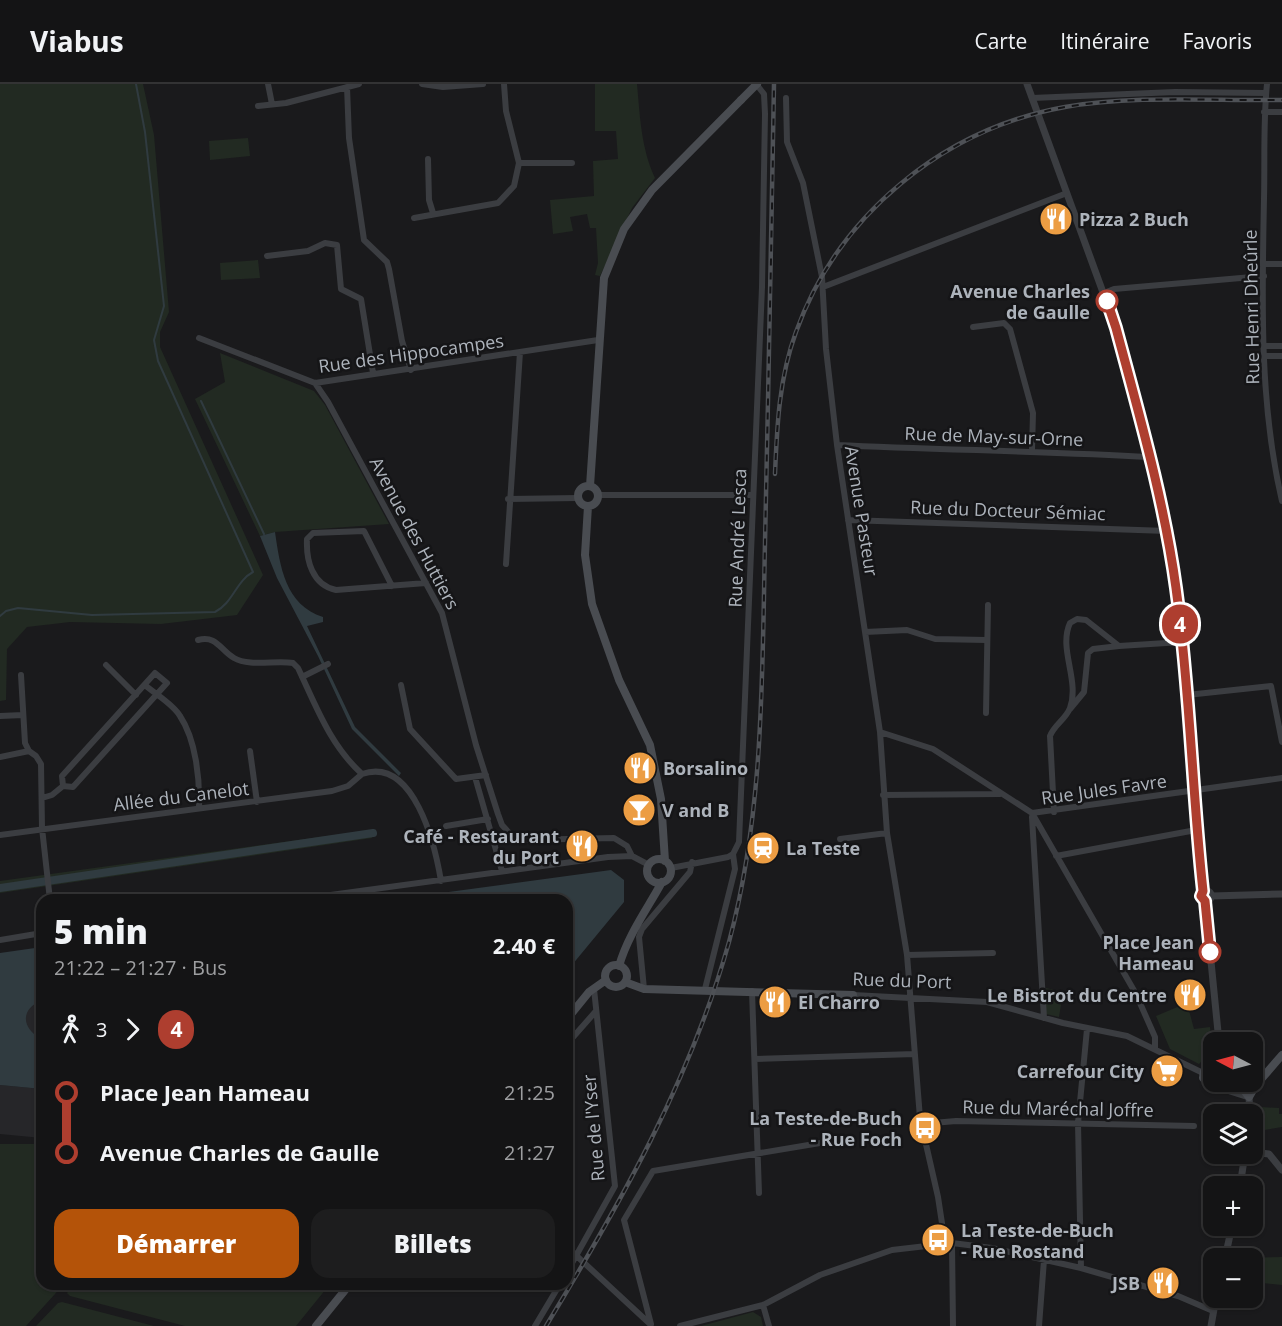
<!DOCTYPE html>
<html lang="fr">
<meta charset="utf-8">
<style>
:root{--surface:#141415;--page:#1d1d1e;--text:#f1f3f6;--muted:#9d9ea0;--line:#333334;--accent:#b45309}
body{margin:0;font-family:"Open Sans",sans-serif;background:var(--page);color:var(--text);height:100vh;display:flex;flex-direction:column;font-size:22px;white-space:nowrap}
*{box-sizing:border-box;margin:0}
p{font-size:20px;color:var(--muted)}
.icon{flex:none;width:33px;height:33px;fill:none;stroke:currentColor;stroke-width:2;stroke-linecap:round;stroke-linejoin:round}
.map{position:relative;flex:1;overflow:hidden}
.drawer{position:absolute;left:36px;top:810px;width:537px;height:396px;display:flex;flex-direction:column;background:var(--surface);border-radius:18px;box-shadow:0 2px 4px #0004,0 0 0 2px var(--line)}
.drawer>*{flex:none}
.badge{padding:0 12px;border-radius:20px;font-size:21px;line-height:39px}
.needle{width:39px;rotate:276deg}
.buttons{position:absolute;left:1203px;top:948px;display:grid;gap:12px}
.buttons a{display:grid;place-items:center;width:60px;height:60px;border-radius:12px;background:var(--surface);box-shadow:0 2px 4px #0004,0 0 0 2px var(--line);font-size:30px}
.map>.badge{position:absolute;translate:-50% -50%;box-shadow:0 0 0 3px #fff}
.legs{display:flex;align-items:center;gap:9px;height:66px;padding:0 18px;font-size:20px}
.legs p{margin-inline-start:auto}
.headline{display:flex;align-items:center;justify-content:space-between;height:102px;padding:0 18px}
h1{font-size:33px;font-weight:800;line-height:45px}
.cta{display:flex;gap:12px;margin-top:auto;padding:12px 18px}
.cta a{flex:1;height:69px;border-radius:18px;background:var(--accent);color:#fff;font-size:24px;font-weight:800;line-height:69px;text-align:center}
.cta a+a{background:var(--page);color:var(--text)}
ul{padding:0 18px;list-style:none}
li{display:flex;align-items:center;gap:21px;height:60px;font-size:22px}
li i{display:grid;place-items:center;width:9px;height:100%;margin:0 8px;background:currentColor}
li i::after{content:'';width:15px;height:15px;margin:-8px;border:4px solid;border-radius:50%;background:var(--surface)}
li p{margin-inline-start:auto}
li:first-child i{background:linear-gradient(#0000 50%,currentColor 0)}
li:last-child i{background:linear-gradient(currentColor 50%,#0000 0)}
header{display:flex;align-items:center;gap:36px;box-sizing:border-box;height:84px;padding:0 30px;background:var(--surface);border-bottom:2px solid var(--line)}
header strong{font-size:28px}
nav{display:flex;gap:33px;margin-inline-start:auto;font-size:21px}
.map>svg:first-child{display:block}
.built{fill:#262629}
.green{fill:#222a22}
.water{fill:#303b40}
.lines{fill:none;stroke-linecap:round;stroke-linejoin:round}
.stream{stroke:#303b40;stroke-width:2}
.canal{stroke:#303b40;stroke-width:8}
.minor{stroke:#3b3d41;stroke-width:6}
.tertiary{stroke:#3b3d41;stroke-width:7}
.secondary{stroke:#494c51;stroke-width:8}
.rail-casing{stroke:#4e5156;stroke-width:4.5}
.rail{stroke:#151517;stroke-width:2;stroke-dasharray:7;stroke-linecap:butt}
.secondary-bridge{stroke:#494c51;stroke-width:8}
.line-1-casing{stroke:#fff;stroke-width:14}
.line-1{stroke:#ae3e2f;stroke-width:9}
.stop-1-dot{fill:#fff;stroke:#ae3e2f;stroke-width:3}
.labels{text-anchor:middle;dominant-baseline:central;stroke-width:5;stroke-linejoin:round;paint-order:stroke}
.poi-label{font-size:18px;font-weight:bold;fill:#adb3bb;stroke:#151517;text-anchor:start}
.stop-label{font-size:18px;font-weight:bold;fill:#adb3bb;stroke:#151517;text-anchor:end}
.street-label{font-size:18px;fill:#adb3bb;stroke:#151517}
</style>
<header>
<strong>Viabus</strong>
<nav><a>Carte</a><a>Itinéraire</a><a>Favoris</a></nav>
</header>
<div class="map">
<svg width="1282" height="1242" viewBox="0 0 1282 1242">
<rect width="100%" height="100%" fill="#1a1a1c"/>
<!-- built -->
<path class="built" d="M42,916V955L28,946L25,937L26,928L33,920Z
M0,1001L42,1005V1054L0,1050Z"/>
<!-- green -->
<path class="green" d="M0,0H143L154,51L169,228L160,248V263L263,491L237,531L161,540L70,538L27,543L7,565L6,616L0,617Z
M595,0H637C640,32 641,64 655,94L632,124L600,192L595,191L598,179L596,144H590L587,130L570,133L573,147L553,150L550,116L594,112L593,77L618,75L616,47H595Z
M248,54L250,72L210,76L209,57Z
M258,176L260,194L221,196L220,179Z
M220,269L314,307L325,321L389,440L275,448L260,452L195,315L225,298Z
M371,746L372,754L0,809V797Z
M1046,904L1063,908L1059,933L1046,930Z
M1187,919L1194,945L1210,943L1212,966L1199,980L1170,965L1156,932Z
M1260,1023L1279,1024V1030H1282V1043L1258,1047Z
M0,1060H42V1200H64L26,1242H0Z
M1282,1173V1201L1253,1198L1252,1174H1246Z
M74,1200H330L296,1242H185L70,1212L67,1209Z
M62,1218L154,1242H36L58,1219Z
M753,1228L761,1233L763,1242H701Z"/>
<!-- water -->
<path class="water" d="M275,448C280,482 285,521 323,533V538L307,542L355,643L401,689L399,692L352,645L318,572L277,494L260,452Z
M611,786L624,796V818L567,887V816H389Z
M42,863V916C20,925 21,945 42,955V1005L0,1001V869Z"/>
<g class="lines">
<!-- stream -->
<path class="stream" d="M201,317L264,450
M0,532L6,527L18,524L92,531L215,528C233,519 236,497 253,488L158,277L154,256L164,222L145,48L136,0"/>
<!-- canal -->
<path class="canal" d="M0,804L373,749"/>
<!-- minor -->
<path class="minor" d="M268,0L272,20
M422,0L443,3L483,0
M1267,0C1263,38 1265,76 1264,115C1262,214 1259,319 1282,417
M347,3L349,54L364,156L387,178L389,185L402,257L411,286
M786,14L787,58L803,99L822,193L826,265L837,361L880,648L887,749L907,871L920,1034L938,1113L945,1159
M1032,14L1175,8L1266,9
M258,22L286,19L359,0
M1264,28H1282
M428,75L429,116L433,129
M519,79H572
M414,134L498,119L514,102L519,79L506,27L504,0
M267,172L308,167L325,159L337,161L341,205L361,215L373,289
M1264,180H1282
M823,203L1067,109
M1104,209L1114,205L1264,192
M973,243L1004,239L1010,245L1033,329L1032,366
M199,254L315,299L598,256
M1265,262H1282
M1265,272H1282
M315,299L328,318L442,529L476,661L498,730L502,741L512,752L521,756L614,754L627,762L632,772
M837,361C941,366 1045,367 1150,373
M598,411H753
M508,415L578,414
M848,436L1167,447
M506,480L520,268
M392,502L364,447L313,449L307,455C306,476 312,501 336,506L426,499
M865,548L907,546L935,555L986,556
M198,556C217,551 220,566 234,574C249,583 276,576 293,579L298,584C316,622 330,661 362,690C414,672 435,761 441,797
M106,581L136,611
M155,589L167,599L73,703L63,702L62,692Z
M21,591L25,659L29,667
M302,593L328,580
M145,601C155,610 173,620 180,632C196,656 200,696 199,724
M401,601L410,645L456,695L486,691
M1187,611L1271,602L1282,658
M1070,625L1084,608L1088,569L1093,565L1119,562
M986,629L988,521
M0,632L23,631
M880,648L933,665L1032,729L1282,694
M250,667L257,718
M0,673L29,667L36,672L41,680L42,744L50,816
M475,693L502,787
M883,711L1000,710
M42,714L52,711L63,702
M1054,728L1050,652C1054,641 1066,635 1070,624C1080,596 1058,565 1070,539L1077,535L1086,536L1119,562L1182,558
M1032,729L1136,910L1155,953V964
M1032,733L1044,934
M446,742L488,735
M0,751L332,707L348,702L362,690
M840,755L887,749
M1056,772L1196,746
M671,784L728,773L733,770
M294,816L608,773L632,772L649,781
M0,856L42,849
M907,871L993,869
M644,905L639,853L642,845L690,788L692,778
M705,905L735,785L733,770L739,758L762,203L765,30L764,10L756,0
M752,907L759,1109
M853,911L987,918L1063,939L1127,952L1203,989
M567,960L596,927
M755,975L915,970
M921,1040L956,1037L1194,1042
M952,1159L953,1242
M567,1163L650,1240
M1081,1184L1078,1039L1087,945
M567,1188L615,1102L594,905
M763,1221L769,1242
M651,1240L624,1136L653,1087L850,1054
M535,1242L560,1200
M680,1242L763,1221L820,1191L892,1166L952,1159L992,1164L1081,1184L1178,1212L1213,1227
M1039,1242L1044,1176"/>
<!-- tertiary -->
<path class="tertiary" d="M1027,0L1116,244L1167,447L1182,558L1193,708L1203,807
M1200.5 812a5.5 5.5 0 1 1 11 0a5.5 5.5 0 1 1-11 0Z
M1212,812L1282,810
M1205,817L1219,958
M1211,1001L1249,1013L1250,1030
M1252,1068L1269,1070L1282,1086
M1240,1102L1245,1070
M1225,1174L1232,1142
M1211,1242L1216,1214"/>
<!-- secondary -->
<path class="secondary" d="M590,402L604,194L624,145L652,106L741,16
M578 412a10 10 0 1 1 20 0a10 10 0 1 1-20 0Z
M588,422L585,471L592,520L619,596L650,661L661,715L665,777
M647 787a12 12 0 1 1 24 0a12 12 0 1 1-24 0Z
M605 892a11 11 0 1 1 22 0a11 11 0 1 1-22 0Z
M619,882C628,851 646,827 662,798
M625,898L644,905L853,911
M567,935L589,908L606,896
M1214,983L1204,987L1203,994L1211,1001L1218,998
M1218,998L1243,1005L1249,1013L1256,1001L1282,971
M316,1242L350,1200"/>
<defs>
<path id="rail" d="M775,390C777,342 779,294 796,248C838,131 943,45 1065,23C1135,11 1211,17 1282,16
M546,1242C620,1120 690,997 729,858C764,728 762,593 765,459C768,306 772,153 774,0"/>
</defs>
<!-- rail casing -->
<use href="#rail" class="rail-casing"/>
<!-- rail -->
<use href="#rail" class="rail"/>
<!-- secondary-bridge -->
<path class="secondary-bridge" d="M741,16L757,0"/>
</g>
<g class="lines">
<defs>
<path id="line-1" d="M1107,217L1116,244C1139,330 1164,416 1176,504C1190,605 1192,706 1203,807L1201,812L1205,817L1210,868"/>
</defs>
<!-- line-1 casing -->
<use href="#line-1" class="line-1-casing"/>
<!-- line-1 -->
<use href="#line-1" class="line-1"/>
</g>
<!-- icons -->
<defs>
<symbol id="restaurant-disc" viewBox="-11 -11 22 22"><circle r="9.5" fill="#ec9d43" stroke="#151517"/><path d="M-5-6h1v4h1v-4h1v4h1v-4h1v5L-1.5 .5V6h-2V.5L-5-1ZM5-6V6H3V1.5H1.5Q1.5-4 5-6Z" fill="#fff"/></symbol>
<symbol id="bar-disc" viewBox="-11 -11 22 22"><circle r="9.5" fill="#ec9d43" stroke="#151517"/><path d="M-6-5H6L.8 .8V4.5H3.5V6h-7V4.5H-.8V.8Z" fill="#fff"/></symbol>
<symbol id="station-disc" viewBox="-11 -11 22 22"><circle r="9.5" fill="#ec9d43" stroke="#151517"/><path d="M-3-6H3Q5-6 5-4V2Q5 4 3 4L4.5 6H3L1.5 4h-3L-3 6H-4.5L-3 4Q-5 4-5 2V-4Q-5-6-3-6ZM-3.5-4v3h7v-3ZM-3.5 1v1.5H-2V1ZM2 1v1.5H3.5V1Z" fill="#fff"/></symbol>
<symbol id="supermarket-disc" viewBox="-11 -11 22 22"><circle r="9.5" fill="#ec9d43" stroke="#151517"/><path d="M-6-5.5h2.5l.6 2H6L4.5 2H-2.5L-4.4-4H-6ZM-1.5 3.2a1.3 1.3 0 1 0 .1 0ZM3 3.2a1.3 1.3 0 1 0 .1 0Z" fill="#fff"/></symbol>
<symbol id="bus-disc" viewBox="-11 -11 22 22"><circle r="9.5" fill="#ec9d43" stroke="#151517"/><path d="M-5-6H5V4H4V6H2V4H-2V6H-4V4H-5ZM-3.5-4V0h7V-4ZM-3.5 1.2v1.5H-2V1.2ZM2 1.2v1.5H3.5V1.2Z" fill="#fff"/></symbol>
</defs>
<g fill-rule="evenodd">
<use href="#restaurant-disc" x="1037" y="116" width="38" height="38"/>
<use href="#restaurant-disc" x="621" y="665" width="38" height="38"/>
<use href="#bar-disc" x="620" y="707" width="38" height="38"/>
<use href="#restaurant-disc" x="563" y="743" width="38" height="38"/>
<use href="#station-disc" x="744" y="745" width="38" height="38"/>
<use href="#restaurant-disc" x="1171" y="892" width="38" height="38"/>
<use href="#restaurant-disc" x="756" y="899" width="38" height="38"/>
<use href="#supermarket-disc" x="1148" y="968" width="38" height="38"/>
<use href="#bus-disc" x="906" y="1025" width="38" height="38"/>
<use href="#bus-disc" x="919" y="1137" width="38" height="38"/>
<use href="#restaurant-disc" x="1144" y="1180" width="38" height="38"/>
</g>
<!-- markers -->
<g class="stop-1-dot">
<circle cx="1107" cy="217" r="10"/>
<circle cx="1210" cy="868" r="10"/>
</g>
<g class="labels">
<!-- poi labels -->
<g class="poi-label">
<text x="1079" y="135">Pizza 2 Buch</text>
<text x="663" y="684">Borsalino</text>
<text x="662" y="726">V and B</text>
<text x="559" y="752" text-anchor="end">Café - Restaurant<tspan x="559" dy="21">du Port</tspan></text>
<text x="786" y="764">La Teste</text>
<text x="1167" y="911" text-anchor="end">Le Bistrot du Centre</text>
<text x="798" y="918">El Charro</text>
<text x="1144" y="987" text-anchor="end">Carrefour City</text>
<text x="902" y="1034" text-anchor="end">La Teste-de-Buch<tspan x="902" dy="21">- Rue Foch</tspan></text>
<text x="961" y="1146">La Teste-de-Buch<tspan x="961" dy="21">- Rue Rostand</tspan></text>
<text x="1140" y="1199" text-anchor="end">JSB</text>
</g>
<!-- stop labels -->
<g class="stop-label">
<text x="1090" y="207">Avenue Charles<tspan x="1090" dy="21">de Gaulle</tspan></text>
<text x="1194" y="858">Place Jean<tspan x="1194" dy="21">Hameau</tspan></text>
</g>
<!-- street labels -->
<g class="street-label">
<text transform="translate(1251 223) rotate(-91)">Rue Henri Dheûrle</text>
<text transform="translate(411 269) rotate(-8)">Rue des Hippocampes</text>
<text transform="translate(994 352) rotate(2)">Rue de May-sur-Orne</text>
<text transform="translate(1008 426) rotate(2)">Rue du Docteur Sémiac</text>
<text transform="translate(862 427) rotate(81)">Avenue Pasteur</text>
<text transform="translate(415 449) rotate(62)">Avenue des Huttiers</text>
<text transform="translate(737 454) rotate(-88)">Rue André Lesca</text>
<text transform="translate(1104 705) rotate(-8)">Rue Jules Favre</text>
<text transform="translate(181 712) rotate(-7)">Allée du Canelot</text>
<text transform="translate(902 896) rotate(2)">Rue du Port</text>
<text transform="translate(1058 1024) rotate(1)">Rue du Maréchal Joffre</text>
<text transform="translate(593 1044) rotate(-95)">Rue de l'Yser</text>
</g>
</g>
</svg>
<div class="buttons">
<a><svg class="needle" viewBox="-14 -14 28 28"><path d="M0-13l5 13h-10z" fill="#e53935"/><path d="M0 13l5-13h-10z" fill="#9d9ea0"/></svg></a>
<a><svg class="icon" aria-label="layers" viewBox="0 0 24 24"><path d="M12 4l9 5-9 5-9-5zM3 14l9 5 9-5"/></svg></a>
<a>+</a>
<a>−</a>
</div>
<b class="badge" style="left:1180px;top:540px;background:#ae3e2f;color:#fff">4</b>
<section class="drawer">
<div class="headline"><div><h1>5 min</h1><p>21:22 – 21:27 · Bus</p></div><b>2.40 €</b></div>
<div class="legs"><svg class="icon" aria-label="walk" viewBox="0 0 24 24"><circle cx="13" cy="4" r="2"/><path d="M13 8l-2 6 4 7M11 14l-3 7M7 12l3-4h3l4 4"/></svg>3<svg class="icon" aria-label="forward" viewBox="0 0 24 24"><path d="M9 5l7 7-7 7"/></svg><b class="badge" style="background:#ae3e2f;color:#fff">4</b></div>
<ul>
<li><i style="color:#ae3e2f"></i><b>Place Jean Hameau</b><p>21:25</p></li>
<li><i style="color:#ae3e2f"></i><b>Avenue Charles de Gaulle</b><p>21:27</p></li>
</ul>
<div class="cta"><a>Démarrer</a><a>Billets</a></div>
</section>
</div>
